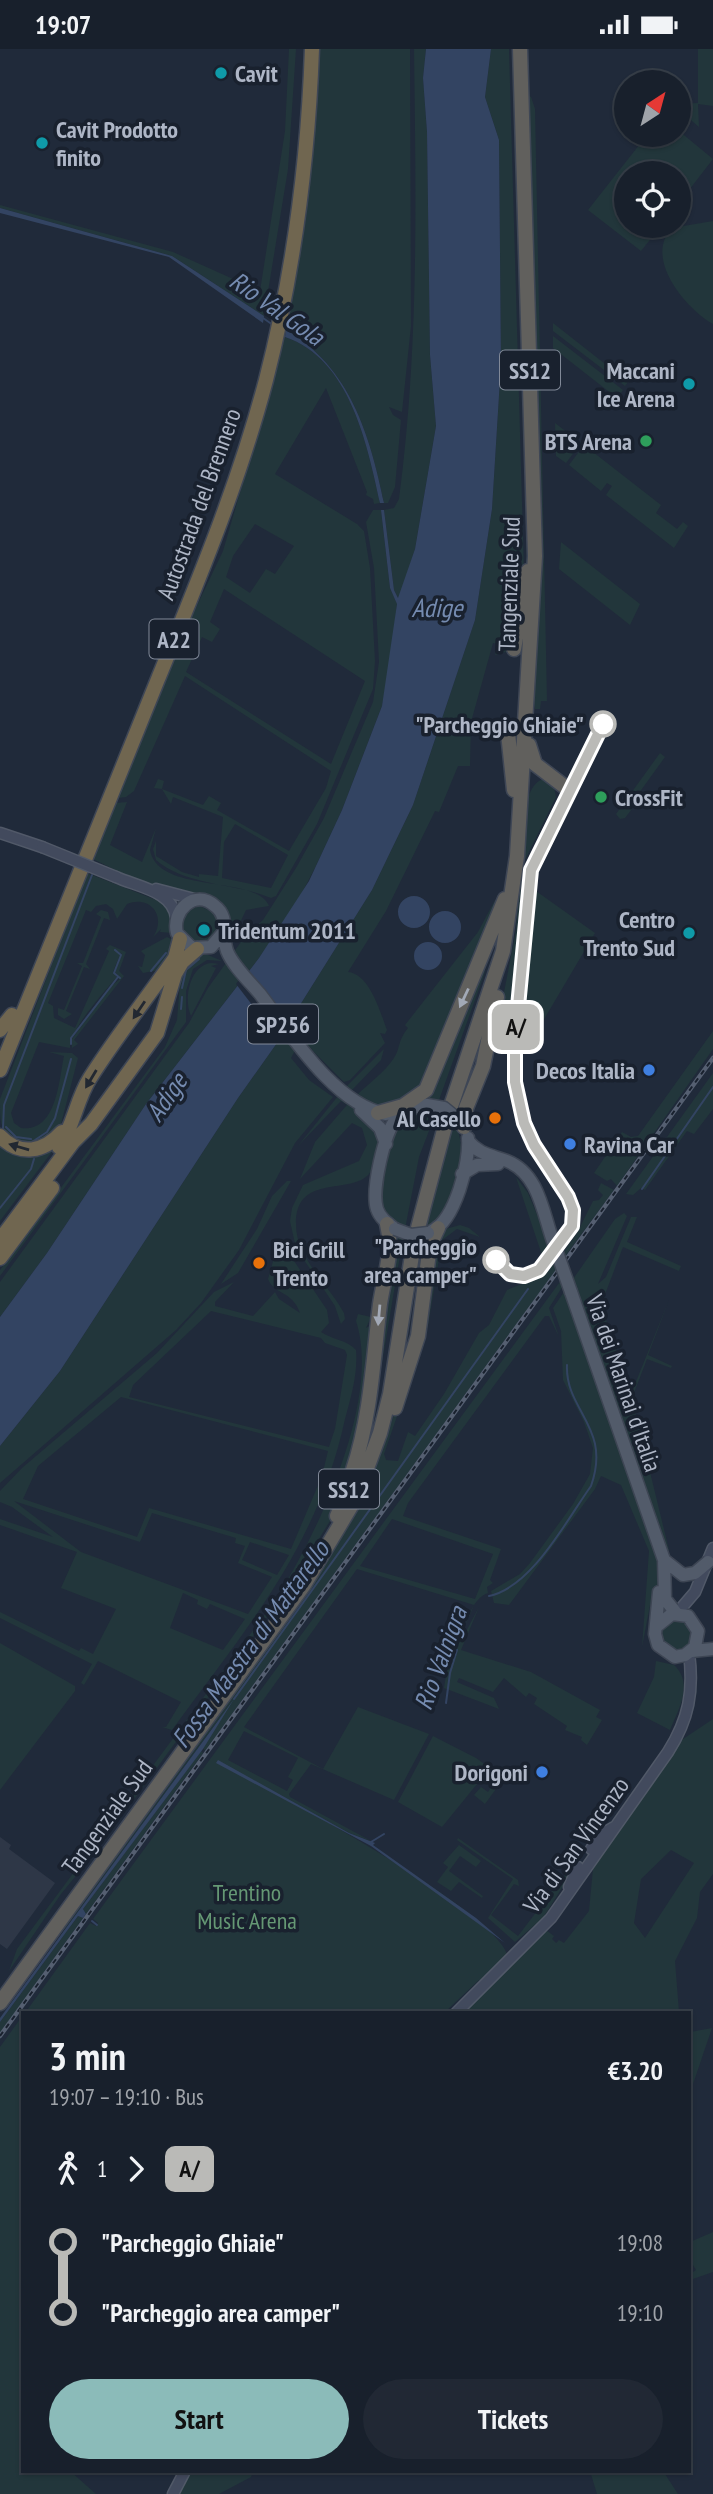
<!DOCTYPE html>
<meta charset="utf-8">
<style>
:root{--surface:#18202c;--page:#212834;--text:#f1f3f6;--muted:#9fa3a9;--line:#363e48;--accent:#8bbbb9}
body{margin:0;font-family:"PT Sans Narrow",sans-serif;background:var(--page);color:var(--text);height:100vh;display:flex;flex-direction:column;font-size:26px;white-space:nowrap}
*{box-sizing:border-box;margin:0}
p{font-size:23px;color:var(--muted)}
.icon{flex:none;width:38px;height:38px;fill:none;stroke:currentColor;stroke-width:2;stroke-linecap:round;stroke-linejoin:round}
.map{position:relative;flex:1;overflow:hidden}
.side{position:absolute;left:21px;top:1962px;width:670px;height:462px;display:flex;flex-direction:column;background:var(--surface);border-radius:0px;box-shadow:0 2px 5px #0004,0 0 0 2px var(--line)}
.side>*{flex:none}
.badge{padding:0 14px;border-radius:10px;font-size:24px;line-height:46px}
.needle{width:46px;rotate:36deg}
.tools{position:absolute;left:614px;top:21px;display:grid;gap:14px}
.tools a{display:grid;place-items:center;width:77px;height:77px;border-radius:50%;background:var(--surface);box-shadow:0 2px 5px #0004,0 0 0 2px var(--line);font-size:35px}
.map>.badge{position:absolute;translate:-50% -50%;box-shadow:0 0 0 4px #fff}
.legs{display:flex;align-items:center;gap:10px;height:77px;padding:0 28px;font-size:23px}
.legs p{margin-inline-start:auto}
.headline{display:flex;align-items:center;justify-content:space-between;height:119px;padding:0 28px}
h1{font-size:38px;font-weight:600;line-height:52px}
.button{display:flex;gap:14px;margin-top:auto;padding:14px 28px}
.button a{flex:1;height:80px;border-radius:42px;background:var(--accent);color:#111;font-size:28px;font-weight:600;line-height:80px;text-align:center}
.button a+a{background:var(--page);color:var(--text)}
ul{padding:0 28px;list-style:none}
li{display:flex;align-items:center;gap:24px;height:70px;font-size:26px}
li i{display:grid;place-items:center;width:10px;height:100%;margin:0 9px;background:currentColor}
li i::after{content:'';width:18px;height:18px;margin:-9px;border:5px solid;border-radius:50%;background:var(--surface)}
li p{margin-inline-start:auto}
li:first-child i{background:linear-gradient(#0000 50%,currentColor 0)}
li:last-child i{background:linear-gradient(currentColor 50%,#0000 0)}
.status{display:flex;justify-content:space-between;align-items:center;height:49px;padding:0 35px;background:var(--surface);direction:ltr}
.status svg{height:19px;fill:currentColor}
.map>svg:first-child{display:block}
.airport{fill:#2e3747}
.green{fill:#22363b;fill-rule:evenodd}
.water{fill:#334462}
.pier{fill:#202a3a}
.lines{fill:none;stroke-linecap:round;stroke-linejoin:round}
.stream{stroke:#334462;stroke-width:2}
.secondary-casing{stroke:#515968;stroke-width:13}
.primary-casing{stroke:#3d4553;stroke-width:15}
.trunk-casing{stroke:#3e4655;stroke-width:17}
.motorway-casing{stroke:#3e4655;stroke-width:17}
.secondary{stroke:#424a5d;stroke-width:10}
.primary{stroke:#525b6a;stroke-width:12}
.trunk{stroke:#61605d;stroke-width:14}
.motorway{stroke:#706650;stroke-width:14}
.rail-casing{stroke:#555f71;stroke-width:4.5}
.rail{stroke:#19212e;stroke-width:2;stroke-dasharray:5;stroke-linecap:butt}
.secondary-bridge-casing{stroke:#515968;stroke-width:13;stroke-linecap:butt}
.primary-bridge-casing{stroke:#3d4553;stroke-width:15;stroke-linecap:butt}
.secondary-bridge{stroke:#424a5d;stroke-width:10}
.primary-bridge{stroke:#525b6a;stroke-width:12}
.oneway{fill:#a2a9b6}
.oneway2{fill:#222831}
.line-1-casing{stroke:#fff;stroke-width:16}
.line-1{stroke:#babab7;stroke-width:10}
.culture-dot{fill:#0f9aa8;stroke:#19212e;stroke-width:2.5}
.leisure-dot{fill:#2e9e5b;stroke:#19212e;stroke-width:2.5}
.stop-1-dot{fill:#fff;stroke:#babab7;stroke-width:3.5}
.shop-dot{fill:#3f7fe0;stroke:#19212e;stroke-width:2.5}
.food-dot{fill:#e8710a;stroke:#19212e;stroke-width:2.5}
.labels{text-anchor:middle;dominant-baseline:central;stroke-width:7;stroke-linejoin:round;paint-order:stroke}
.shield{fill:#19212e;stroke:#818998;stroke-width:2}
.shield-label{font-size:23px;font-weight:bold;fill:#aeb6c6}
.poi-label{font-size:24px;font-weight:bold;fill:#aeb6c6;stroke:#19212e;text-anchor:start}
.street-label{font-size:24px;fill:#aeb6c6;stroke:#19212e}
.stop-label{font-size:24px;font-weight:bold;fill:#aeb6c6;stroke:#19212e;text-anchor:end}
.park-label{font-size:24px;fill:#659874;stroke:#19212e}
.water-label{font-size:26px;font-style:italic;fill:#758bb0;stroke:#19212e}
</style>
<div class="status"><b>19:07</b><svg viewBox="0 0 49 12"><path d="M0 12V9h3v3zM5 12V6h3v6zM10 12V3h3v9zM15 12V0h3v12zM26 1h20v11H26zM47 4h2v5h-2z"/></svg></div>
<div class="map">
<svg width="713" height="2445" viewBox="0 0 713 2445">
<rect width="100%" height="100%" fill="#202a3a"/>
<!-- airport -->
<path class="airport" d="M0,1788L11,1796L9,1800L55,1834L7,1900L0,1895Z"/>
<!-- green -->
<path class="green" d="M289,0H296L288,120L264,267L172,207L0,159V156L173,203L260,242L285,82Z
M320,0H410L411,277L402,363L389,358L393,366L401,371L395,438L388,454H384C370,386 350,318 286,281L306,169Z
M414,0H426L423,29L427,83L430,306L436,377L415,500L399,550L394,541L384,461L394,459L399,450C419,298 416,153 414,0Z
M491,0H509L524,523L509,602L495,606L497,595L493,594L471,673L470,717H458L439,763L435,762L386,862L348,923C370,925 380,963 387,981L385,985L380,984L385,994L350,1031L344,1033L301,990L291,1009L309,1031L333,1048L295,1094L239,1201L201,1254L176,1281L0,1434V1397L60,1322L238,1049L277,994L296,975L295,964L372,841L413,756L475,571L492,460L501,314L499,91L485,48Z
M698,0H713V57L698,55L699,78L679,61V55L698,54Z
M525,44L531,48L535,60L547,652H541L540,660H535L533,647Z
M679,82L713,110L679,154V124H626V177H661L641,202L588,161L647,86H679Z
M713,172V275C686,260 643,209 672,179Z
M553,274L628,333L625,337L553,282Z
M553,287L623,341L617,349L553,299Z
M285,288C350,310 367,395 380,454L374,455L373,450L366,446L367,443L326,339L275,425L357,475L364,482L370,519L375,612L373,640L317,775L276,847L271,849C236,834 186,837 156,811L153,800L156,792V807L182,823L199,828V825L218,827L223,768L173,748L171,755L162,740L154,739L158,730L164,732L162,740L203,756L209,747L221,754L217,761L289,802L326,739L331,722L185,627L134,742L126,748L118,749L191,569L223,502ZM255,475L294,497L275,525L266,520L250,544L226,528L233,507ZM224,540L365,632L331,715L186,623L202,588L212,593L220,580L210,573ZM235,775L288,806L271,839L222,829L224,793Z
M555,374L581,394L566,414L556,407Z
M584,396L661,456L656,464L677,480L683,473L688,477L674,499L606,446L612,437L607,434L601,442L569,416Z
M373,461H381L390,539L397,554L391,612L382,657L342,761L316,817L295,857L259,909L146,1055L47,1204L0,1268V1233L189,974L208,939L246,886L263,871L296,819L324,769L373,653L379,613L374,519L366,473Z
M561,493L640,555L630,576L559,520Z
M660,704L665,708L634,751L635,756L625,769L620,770L616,765Z
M544,730L553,733L556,748L522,817C523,795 520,735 544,730Z
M127,753L110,796L142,813L156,779L150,801C158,846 256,825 269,857L246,861L231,893L229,866L217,850L142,834L93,810L116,754Z
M523,822L509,977L499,976L490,1016L516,881L519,827Z
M87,824L91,826L59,912L92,826L164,854L172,866V884L160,883L161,880L153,888C167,867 150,846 127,855L117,870L113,860L106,855L96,857L91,863L86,861L48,954L53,957L54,969L75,979L109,902L106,900L110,896L126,903L119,922L124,927L74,991L78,995L72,999V990L109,939L121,929L115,923L122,905L115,901L120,906L113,923L117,928C105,942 69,981 70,999L39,993L11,1064L14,1074L21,1079C57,1084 59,1030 64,1007L49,1003L72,1004L78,1009L61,1075L51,1089L25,1096C0,1082 0,1080 0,1050Z
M536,842L595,884L533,989L519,981L531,846Z
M495,851L492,870L419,1044C380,1060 380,1064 346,1038L384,1000L381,1011L352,1041L357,1046C369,1034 385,1023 394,1009C401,998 397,993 408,979L405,976L478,883Z
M200,857L216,865L219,877L209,892L198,894L184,883C180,870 187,860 200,857Z
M101,861L108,863L110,871L104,869L86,915L90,920L84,918L66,962L72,965L64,970L58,966V959L64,961L82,917L77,914H83L101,868L96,865Z
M167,888L175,892V900L160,921L143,924L138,917L142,918L145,906L141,902Z
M199,906H208L222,912L207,911L193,920L186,942V973L0,1227V1221L165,998L177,971L181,921Z
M488,906L484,926L439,1051L429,1049L440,1030L449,997Z
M212,914L219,915L211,917L216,919L191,967C183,950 190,915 212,914Z
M713,982V1000L617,1137L611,1130L607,1132L594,1124L622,1083L631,1088L638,1087Z
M713,1024V1060L694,1085L687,1082L645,1141L641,1139L633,1146L626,1145Z
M338,1047C362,1065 385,1076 377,1109C374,1118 371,1125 363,1130C339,1143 295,1129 296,1176C296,1209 329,1236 344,1264L345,1270L341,1275L335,1257L296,1199L290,1172L292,1159L303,1136L359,1112L367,1096L362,1079L352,1074L300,1130L315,1093L347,1056L341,1052L298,1097Z
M437,1061L419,1108L405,1180L384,1164L379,1137L394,1084L403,1070L417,1062Z
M451,1069C474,1097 456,1169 421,1181Z
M0,1094L57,1096L0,1172Z
M516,1128L528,1144L551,1199L543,1209Z
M287,1132H291L238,1224L221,1235L257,1180L272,1147Z
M601,1134L614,1141L563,1210L562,1205L577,1184L593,1152L599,1151L603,1146L598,1141Z
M624,1164L627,1167L598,1235L606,1228L631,1168H637L627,1193L681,1217L679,1222L623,1198L601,1256L631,1345L669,1251L648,1306L672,1317L671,1319L647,1310L632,1349L669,1501L667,1505L571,1233L615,1170Z
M460,1176L469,1179L480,1188L457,1180L442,1191L428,1277L384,1405L386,1411L398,1412L408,1383L415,1387L444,1345L479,1284L489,1276L507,1241L544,1226L556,1213L558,1218L205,1702L202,1697L219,1670L65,1880L60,1877L364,1447L413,1314L433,1198L442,1181Z
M393,1185L403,1189L375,1355Z
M284,1197L327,1261L329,1274L321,1283C330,1290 348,1291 356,1301C358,1325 351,1348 345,1370C317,1499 247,1578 172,1681L162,1678H166L181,1653L98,1612L84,1636L81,1634L92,1615L0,1569V1563L79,1602L81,1599L93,1605L116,1560L61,1539L77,1503L0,1476V1470L53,1488L12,1458L0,1453V1442L22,1419L157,1304L214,1243L234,1233L215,1253V1257L253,1267L275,1243L279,1250L300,1264C292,1241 274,1246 268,1230L276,1202ZM211,1262L321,1289L325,1294L345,1301L347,1306L335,1380L329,1398L129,1348L133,1336ZM121,1348L328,1402L322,1427L291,1500L149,1459L137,1488L23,1450L38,1417ZM14,1452L140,1493L152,1464L236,1489L235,1494L245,1497L238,1514L272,1528L248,1565L81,1503ZM250,1493L289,1506L277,1526L242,1511ZM183,1544L198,1551L197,1555L207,1560L210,1555L245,1570L223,1601L170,1579Z
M562,1230L564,1235L549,1259L559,1288L549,1267H545L408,1454L403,1467L501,1500L490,1531L493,1534L487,1538L488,1544C471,1550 466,1575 461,1592L479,1558L461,1601L531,1623L600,1661L596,1668L602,1671L587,1696L581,1691L582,1688L565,1681L567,1677L534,1655L537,1649L529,1644L526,1648L504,1629L493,1643L459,1629L457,1633L494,1649L499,1660L444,1639L447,1620L474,1556L357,1520L244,1678L323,1720L358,1658L429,1685L394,1751L311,1715L289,1745L290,1748L371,1792L349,1784L268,1739C306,1761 507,1871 508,1909L483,1934L479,1931L445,1963L25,1964L90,1874L96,1877L98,1874L93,1870ZM392,1470L493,1505L475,1550L360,1517ZM244,1682L298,1709L288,1728L293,1731L287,1742L228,1711Z
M566,1240L659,1511L657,1555L650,1556L642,1598L649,1502L621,1436L601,1427L595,1440L509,1556L494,1554L491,1542L520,1525L530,1514L573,1455L590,1425L593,1399L584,1373L563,1331L561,1282L553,1259Z
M358,1265L371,1268L366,1279L375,1274L356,1402L330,1472L291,1535L97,1801L61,1845L9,1922L17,1900L272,1556C316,1489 382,1351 356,1272Z
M660 1586a16 16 0 1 1 32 0a16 16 0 1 1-32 0Z
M0,1594L75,1637V1642L0,1741Z
M656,1612L674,1616C694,1635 679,1659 670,1681L637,1664L654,1628Z
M713,1670V1825L700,1843L697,1869L675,1912L679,1963L461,1964L546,1881L554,1887L552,1890L556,1894L559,1891L564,1894L589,1862L593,1820L683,1690ZM671,1801L694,1814L645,1889L634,1874L641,1830Z
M433,1687L476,1709L504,1729L485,1755L474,1746L481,1738L488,1743L496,1731L479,1719L471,1730L477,1735L442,1778L398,1753Z
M201,1702L203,1704L86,1865L83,1860Z
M458,1789L518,1831L519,1837L514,1835L491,1866L518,1887L572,1816L575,1818L543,1869L515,1893L488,1869L513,1830L457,1791Z
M459,1796L481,1812L476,1818L460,1807L449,1822L483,1847L482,1849L459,1833L451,1842L437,1833L448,1818L443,1814Z
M78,1867L83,1869L0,1984V1973Z
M23,1966V2422H70L96,2445H0V1998Z
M712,1979L690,2044V1983Z
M713,2183V2223L690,2231V2225L696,2221L690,2211V2193Z
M190,2422H253L251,2428L219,2445H177Z
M590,2422H663L678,2445H597Z"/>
<!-- water -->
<path class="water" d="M426,0H491L485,48L499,91L501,314L492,460L475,571L413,756L372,841L295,964L296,975L277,994L238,1049L60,1322L0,1397V1268L47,1204L146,1055L259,909L309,832L342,761L382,657L397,555L390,539L381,461H384L394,541L398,549L415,500L436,377L430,306L427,83L423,29Z
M0,159L172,207L264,267L263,274L169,208L0,164Z
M286,281C350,318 370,386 384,454H380C367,395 350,310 285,288Z
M398 863a16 16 0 1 1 32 0a16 16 0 1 1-32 0Z
M429 878a16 16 0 1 1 32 0a16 16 0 1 1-32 0Z
M414 907a14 14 0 1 1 28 0a14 14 0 1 1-28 0Z
M234,1650L203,1700L83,1860L86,1865L83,1869L78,1867L0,1973V1969Z
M218,1711L349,1784L375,1794L373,1796L476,1869L505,1894L371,1797L216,1714Z"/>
<!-- pier -->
<path class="pier" d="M247,919L295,981L282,995L236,935Z"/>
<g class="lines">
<!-- stream -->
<path class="stream" d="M263,269L273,276
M115,901L121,906L114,924L120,929
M151,922L166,904
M182,939L186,921L199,910
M181,960L182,948
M71,995V989L118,928
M6,1078L16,1088L31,1090
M3,1079L4,1056L92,826
M32,1093L47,1083L55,1069L71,1010
M642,1140L713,1038
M0,1159L31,1120L34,1110
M489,1547C532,1538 566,1472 591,1437C612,1378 565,1362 567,1316
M234,1650L528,1240
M446,1654L450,1624L457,1601
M371,1793L384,1785
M92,1872L97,1876"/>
<defs>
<path id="secondary" d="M0,784L42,798
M116,828C138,838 173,842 176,869
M156,840L198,851
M677,1564L695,1543L713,1499
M591,1800L602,1785L614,1778
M569,1838L578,1818
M456,1964L551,1869L668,1703C689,1670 694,1642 689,1604
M173,2445L185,2422"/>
<path id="primary" d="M223,884L211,898L192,899L177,884C171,862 195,839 215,857C230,868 221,886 227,902C233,917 249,932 260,945C290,984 335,1056 386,1065
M361,1061L380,1079L386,1095
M468,1092C480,1106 491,1106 507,1112C540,1125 543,1166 554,1195
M462,1125L477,1116L498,1115
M395,1180C387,1174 380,1169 377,1160C371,1142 384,1083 397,1069C405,1062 416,1057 427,1056
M432,1182C455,1171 470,1114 468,1089
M571,1243L664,1511L665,1550L676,1564
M664,1511L683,1526L695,1524L708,1513
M657,1577L672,1565L688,1567L698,1582L695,1598L685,1606L675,1608L658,1596L655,1585L659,1543
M692,1602L713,1600"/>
<path id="trunk" d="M514,600L528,522
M508,684L514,741
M529,696L535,715L569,741
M378,1064L403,1057L426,1041L505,850
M464,1078L466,1059L483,1017L497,948
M395,1359L418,1287L430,1196L438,1179
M353,1421C371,1366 373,1312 380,1255C384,1227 394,1203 387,1175
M337,1467L362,1413
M0,1954L304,1536L356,1449L380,1384L390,1345L414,1194L448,1066L503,902L517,807L535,507L520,0"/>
<path id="motorway" d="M0,981L12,966
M0,1021C52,891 105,761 158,630C198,532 239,434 266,331C294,222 308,112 312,0
M0,1087C20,1108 44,1103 62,1083
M59,1098C74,1077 76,1051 90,1029C116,988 147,949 175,909L180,890
M0,1191L73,1093L91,1075L157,984L175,925L182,913L197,900
M0,1209L52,1139"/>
</defs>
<!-- secondary casing -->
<use href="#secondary" class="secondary-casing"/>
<!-- primary casing -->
<use href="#primary" class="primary-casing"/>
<!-- trunk casing -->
<use href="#trunk" class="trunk-casing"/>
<!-- motorway casing -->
<use href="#motorway" class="motorway-casing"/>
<!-- secondary -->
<use href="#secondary" class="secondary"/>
<!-- primary -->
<use href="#primary" class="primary"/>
<!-- trunk -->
<use href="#trunk" class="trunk"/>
<!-- motorway -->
<use href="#motorway" class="motorway"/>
<defs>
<path id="rail" d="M0,1987L713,1009"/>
</defs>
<!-- rail casing -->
<use href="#rail" class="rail-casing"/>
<!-- rail -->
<use href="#rail" class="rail"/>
<defs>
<path id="secondary-bridge" d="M42,798L116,828"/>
<path id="primary-bridge" d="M427,1056L444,1059L460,1072
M395,1180L411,1186L428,1184
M554,1195L571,1243"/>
</defs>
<!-- secondary-bridge casing -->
<use href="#secondary-bridge" class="secondary-bridge-casing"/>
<!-- primary-bridge casing -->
<use href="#primary-bridge" class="primary-bridge-casing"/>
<!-- secondary-bridge -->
<use href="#secondary-bridge" class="secondary-bridge"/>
<!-- primary-bridge -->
<use href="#primary-bridge" class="primary-bridge"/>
</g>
<!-- one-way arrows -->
<defs><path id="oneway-solid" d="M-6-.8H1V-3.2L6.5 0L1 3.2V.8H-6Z" transform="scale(1.75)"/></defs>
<g class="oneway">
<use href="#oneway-solid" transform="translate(464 949) rotate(115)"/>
<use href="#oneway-solid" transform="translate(379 1266) rotate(95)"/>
</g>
<g class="oneway2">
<use href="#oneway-solid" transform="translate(139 961) rotate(124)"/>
<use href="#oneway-solid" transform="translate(91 1030) rotate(121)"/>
<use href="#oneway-solid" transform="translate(19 1098) rotate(-164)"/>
</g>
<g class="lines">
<defs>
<path id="line-1" d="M496,1211L510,1225L524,1227L539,1221L572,1177L573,1161L568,1148L534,1096L524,1074L515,1033V989L531,821L603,675"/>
</defs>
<!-- line-1 casing -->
<use href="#line-1" class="line-1-casing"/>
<!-- line-1 -->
<use href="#line-1" class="line-1"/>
</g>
<!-- markers -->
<g class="culture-dot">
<circle cx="221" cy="24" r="7"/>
<circle cx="42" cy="94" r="7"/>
<circle cx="689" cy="335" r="7"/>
<circle cx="204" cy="881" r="7"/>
<circle cx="689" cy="884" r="7"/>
</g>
<g class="leisure-dot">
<circle cx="646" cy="392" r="7"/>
<circle cx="601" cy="748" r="7"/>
</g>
<g class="stop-1-dot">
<circle cx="603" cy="675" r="12"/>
<circle cx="496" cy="1211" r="12"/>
</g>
<g class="shop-dot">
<circle cx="649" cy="1021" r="7"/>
<circle cx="570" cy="1095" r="7"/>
<circle cx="542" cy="1723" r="7"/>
</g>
<g class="food-dot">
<circle cx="495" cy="1069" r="7"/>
<circle cx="259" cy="1214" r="7"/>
</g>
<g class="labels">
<!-- shield labels -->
<g class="shield">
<rect x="500" y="301.5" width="60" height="39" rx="5"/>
<rect x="149.5" y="570.5" width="49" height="39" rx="5"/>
<rect x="248" y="955.5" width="70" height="39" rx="5"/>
<rect x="319" y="1420.5" width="60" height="39" rx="5"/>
</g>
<g class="shield-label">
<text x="530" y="321">SS12</text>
<text x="174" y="590">A22</text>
<text x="283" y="975">SP256</text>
<text x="349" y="1440">SS12</text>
</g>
<!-- poi labels -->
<g class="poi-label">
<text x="235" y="24">Cavit</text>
<text x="56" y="80">Cavit Prodotto<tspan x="56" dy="28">finito</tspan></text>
<text x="675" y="321" text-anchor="end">Maccani<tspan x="675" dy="28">Ice Arena</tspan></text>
<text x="632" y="392" text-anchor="end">BTS Arena</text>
<text x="615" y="748">CrossFit</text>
<text x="675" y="870" text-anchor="end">Centro<tspan x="675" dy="28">Trento Sud</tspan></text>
<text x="218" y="881">Tridentum 2011</text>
<text x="635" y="1021" text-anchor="end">Decos Italia</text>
<text x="481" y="1069" text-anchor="end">Al Casello</text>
<text x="584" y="1095">Ravina Car</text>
<text x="273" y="1200">Bici Grill<tspan x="273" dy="28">Trento</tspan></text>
<text x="528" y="1723" text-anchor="end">Dorigoni</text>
</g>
<!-- street labels -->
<g class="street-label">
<text transform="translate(199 455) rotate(-70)">Autostrada del Brennero</text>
<text transform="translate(509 535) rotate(-88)">Tangenziale Sud</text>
<text transform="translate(624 1334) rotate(71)">Via dei Marinai d'Italia</text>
<text transform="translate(107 1768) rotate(-54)">Tangenziale Sud</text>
<text transform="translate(576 1796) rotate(-54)">Via di San Vincenzo</text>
</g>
<!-- stop labels -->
<g class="stop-label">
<text x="584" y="675">"Parcheggio Ghiaie"</text>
<text x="477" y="1197">"Parcheggio<tspan x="477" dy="28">area camper"</tspan></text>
</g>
<!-- park labels -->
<g class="park-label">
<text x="247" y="1843">Trentino<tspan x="247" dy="28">Music Arena</tspan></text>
</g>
<!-- water labels -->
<g class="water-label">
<text transform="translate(277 259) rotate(35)">Rio Val Gola</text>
<text x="437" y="558">Adige</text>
<text transform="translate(166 1048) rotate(-56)">Adige</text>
<text transform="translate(250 1595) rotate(-54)">Fossa Maestra di Mattarello</text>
<text transform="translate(440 1609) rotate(-70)">Rio Valnigra</text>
</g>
</g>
</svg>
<div class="tools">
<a><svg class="needle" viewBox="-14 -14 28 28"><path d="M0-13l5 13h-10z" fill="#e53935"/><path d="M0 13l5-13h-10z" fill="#9fa3a9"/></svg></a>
<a><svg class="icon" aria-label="locate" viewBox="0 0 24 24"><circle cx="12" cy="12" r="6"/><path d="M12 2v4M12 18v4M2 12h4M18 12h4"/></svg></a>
</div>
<b class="badge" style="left:516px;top:978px;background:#babab7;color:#111">A/</b>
<section class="side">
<div class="headline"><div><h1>3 min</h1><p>19:07 – 19:10 · Bus</p></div><b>€3.20</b></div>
<div class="legs"><svg class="icon" aria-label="walk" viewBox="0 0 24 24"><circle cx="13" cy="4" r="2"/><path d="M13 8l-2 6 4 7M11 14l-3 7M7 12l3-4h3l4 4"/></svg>1<svg class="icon" aria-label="forward" viewBox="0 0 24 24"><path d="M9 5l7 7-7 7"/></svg><b class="badge" style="background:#babab7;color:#111">A/</b></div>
<ul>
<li><i style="color:#babab7"></i><b>&quot;Parcheggio Ghiaie&quot;</b><p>19:08</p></li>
<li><i style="color:#babab7"></i><b>&quot;Parcheggio area camper&quot;</b><p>19:10</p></li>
</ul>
<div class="button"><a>Start</a><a>Tickets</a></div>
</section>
</div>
